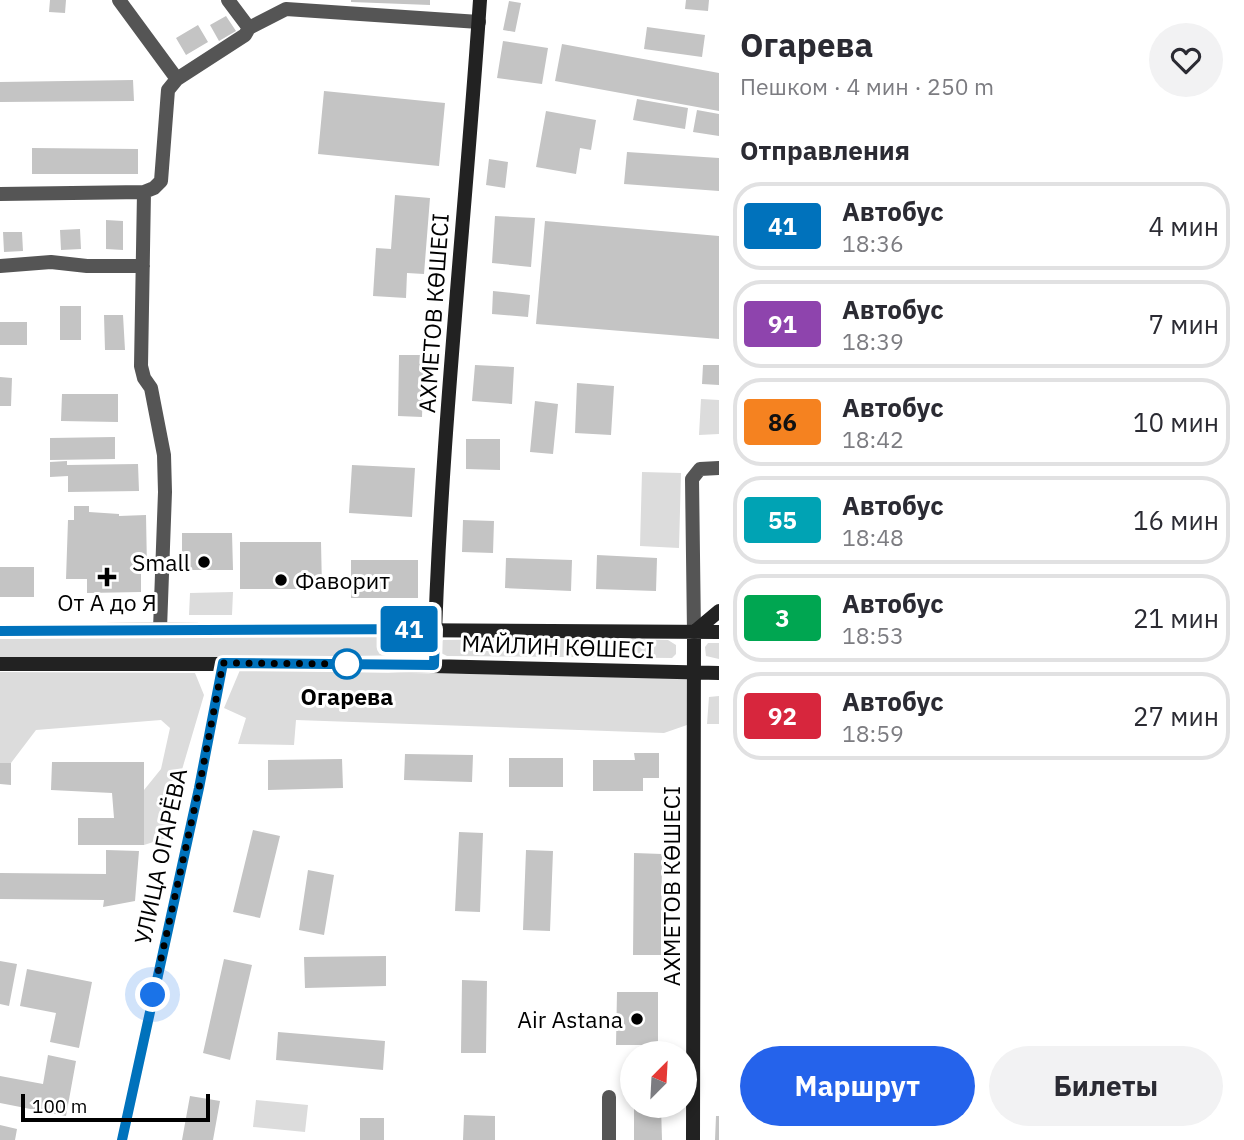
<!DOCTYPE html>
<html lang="ru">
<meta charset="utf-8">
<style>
:root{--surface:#fff;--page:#f2f2f3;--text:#2b2b33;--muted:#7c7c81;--line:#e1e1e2;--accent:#2563eb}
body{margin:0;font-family:"IBM Plex Sans",sans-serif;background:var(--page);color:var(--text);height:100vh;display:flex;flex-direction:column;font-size:26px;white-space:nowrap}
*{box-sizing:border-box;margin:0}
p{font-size:23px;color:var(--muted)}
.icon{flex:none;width:38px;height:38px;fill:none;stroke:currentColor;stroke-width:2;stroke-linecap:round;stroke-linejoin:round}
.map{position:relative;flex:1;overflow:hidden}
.details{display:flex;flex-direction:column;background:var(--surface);width:525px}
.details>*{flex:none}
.badge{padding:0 14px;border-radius:5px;font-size:24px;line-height:46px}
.needle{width:46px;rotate:24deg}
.controls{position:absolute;left:620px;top:1041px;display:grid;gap:14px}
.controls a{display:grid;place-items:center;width:77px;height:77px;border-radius:50%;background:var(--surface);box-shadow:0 4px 10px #0003;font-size:35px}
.scale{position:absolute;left:21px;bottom:18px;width:189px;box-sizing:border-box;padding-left:7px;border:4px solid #000;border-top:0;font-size:19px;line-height:24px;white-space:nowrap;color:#000;-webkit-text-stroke:5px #fff;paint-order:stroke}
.you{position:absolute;width:35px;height:35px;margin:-18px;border:5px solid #fff;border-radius:50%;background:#1a73e8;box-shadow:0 0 0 10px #1a73e833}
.map>.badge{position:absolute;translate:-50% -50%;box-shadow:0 0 0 4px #fff}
h2{padding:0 21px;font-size:26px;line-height:63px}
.round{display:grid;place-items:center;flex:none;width:74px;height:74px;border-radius:37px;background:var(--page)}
.overview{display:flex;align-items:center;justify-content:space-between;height:119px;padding:0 21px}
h1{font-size:33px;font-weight:700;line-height:52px}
.primary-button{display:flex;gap:14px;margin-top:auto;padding:14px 21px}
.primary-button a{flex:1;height:80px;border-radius:42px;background:var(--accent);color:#fff;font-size:28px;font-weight:700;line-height:80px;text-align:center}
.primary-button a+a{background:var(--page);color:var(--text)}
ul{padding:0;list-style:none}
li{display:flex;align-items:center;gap:21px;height:88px;margin:0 14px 10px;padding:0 7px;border:4px solid var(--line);border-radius:28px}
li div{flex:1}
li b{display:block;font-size:26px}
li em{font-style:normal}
li .badge{min-width:77px;font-weight:700;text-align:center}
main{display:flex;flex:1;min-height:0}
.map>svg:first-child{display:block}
.green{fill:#dcdcdc}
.building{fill:#c4c4c4}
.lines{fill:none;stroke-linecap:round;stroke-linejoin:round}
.street{stroke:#555;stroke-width:14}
.secondary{stroke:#222;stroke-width:14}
.line-casing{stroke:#fff;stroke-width:16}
.line{stroke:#0072bc;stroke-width:10}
.walk{stroke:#000;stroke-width:7;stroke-dasharray:0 12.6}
.poi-dot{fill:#000;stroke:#fff;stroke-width:2.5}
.stop-dot{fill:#fff;stroke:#0072bc;stroke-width:3.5}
.labels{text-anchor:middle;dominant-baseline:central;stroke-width:6;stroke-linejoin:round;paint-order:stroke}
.street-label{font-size:23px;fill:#000;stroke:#fff}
.poi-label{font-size:23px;fill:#000;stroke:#fff;text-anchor:end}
.stop-label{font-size:23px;font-weight:bold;fill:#000;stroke:#fff}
</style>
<main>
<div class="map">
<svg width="719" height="1140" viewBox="0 0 719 1140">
<rect width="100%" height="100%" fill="#fff"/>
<!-- green -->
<path class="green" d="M701,399L719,400V434L699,435Z
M642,472L681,473L679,548L640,546Z
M233,592L232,615H189L190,593Z
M198,634L415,636L419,641V655L0,661V639Z
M582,638L668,640L676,645V654L672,658L447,656L439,652L438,646L443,640Z
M708,643H719V659L706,656L705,647Z
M240,670L688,678L687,725L664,733L296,720L294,745L238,744L246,718L224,708Z
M0,672L195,673L204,695L171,807L169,837L144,845V790L161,769L170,728L161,720L36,730L11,763H0Z
M719,696V724H707L709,697Z
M256,1100L308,1105L305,1132L253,1127Z"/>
<!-- building -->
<path class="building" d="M50,0H66L65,13L49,12Z
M351,0H430V5L351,2Z
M686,0H709L708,11L685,9Z
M509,1L521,3L515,32L503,30Z
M226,16L236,31L219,41L210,25Z
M198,25L208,42L186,55L176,38Z
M647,27L705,35L702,57L644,49Z
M503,41L548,48L542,84L497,78Z
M562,44L719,73V111L555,81Z
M133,80L134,101L0,102V82Z
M324,91L445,103L439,166L318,154Z
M637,99L688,108L685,129L633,120Z
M697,110L719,114V136L693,132Z
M546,111L596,120L591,150L580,148L576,174L536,167Z
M32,148L138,149V174H32Z
M627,152L719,158V191L624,184Z
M489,159L508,162L505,188L486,185Z
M395,195L430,198L424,274L407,273L406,298L373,296L376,248L391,249Z
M495,216L535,218L531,267L492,263Z
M106,220L123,221V250L106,249Z
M545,221L719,236V339L536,324Z
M80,229L81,249L61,250L60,230Z
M3,232H22L23,251L4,252Z
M493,291L530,295L528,317L492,314Z
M60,306H81V340H60Z
M104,315H123L125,350H105Z
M0,322H27V345H0Z
M399,355H424L422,417L398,416Z
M475,365L514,367L512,404L472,401Z
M703,365H719V385L702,384Z
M0,377L12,378L11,406H0Z
M577,383L614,386L611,435L575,433Z
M62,394H118V422L61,421Z
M535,401L558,404L553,454L530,452Z
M115,437V459L50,460V438Z
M466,439H500V470L466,469Z
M67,461V465L138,464L139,491L68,492V476L50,477V462Z
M352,465L415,468L412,517L349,513Z
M74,506H89V512L119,514V516L146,515L147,569H141V592L87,593V579H66L68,520H74Z
M463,520L494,521L493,553L462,552Z
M182,533H232L233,570H182Z
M240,542H321L322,589H240Z
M597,555L657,558L656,591L596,589Z
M506,558L572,560L571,591L505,588Z
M351,560H418V598H351Z
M0,567H34V597H0Z
M634,753H659V778H643V791H593V760H635Z
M405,754L473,755L472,782L404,780Z
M509,758H563V787H509Z
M342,759L343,788L268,790V760Z
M52,762H144V845H78V818H114L112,793L51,790Z
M0,763H11V785L0,784Z
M253,830L280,836L260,918L233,912Z
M459,832L483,833L480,912L455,911Z
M106,850L139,851L135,901L103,907L104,900L0,899V873L106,874Z
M526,850L553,851L550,931L523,930Z
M634,853L662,854L661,955H633Z
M308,870L334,875L324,935L299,930Z
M386,956V986L305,988L304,957Z
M224,959L252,965L230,1060L203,1053Z
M0,961L17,964L9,1006L0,1004Z
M27,969L92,982L79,1048L50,1042L56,1013L20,1006Z
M462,980L487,981L486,1053H461Z
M617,992H658V1045H616Z
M278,1032L385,1041L383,1070L276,1060Z
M48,1055L76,1061L66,1116L0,1103V1076L43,1084Z
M190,1096L220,1101L213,1140H182Z
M634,1106H661L662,1140H634Z
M464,1115L495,1116V1140H463Z
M716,1116H719V1140H715Z
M360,1118H384V1140H360Z
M0,1125L17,1129L15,1140H0Z"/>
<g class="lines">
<!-- street -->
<path class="street" d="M119,0L177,79
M228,0L249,28L286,9L479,22
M0,194L144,192
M0,266L51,262L87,266H143
M160,629L165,492L164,455L151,388L144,378L141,366L144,192L154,188L161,181L168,90L177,79L245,35L249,28
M694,632L692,479L700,469L719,468
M609,1097V1140
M122,1140L199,788L223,663"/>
<!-- secondary -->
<path class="secondary" d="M0,631L208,629L719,632
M694,632L719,611
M0,664H348L719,673
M434,665C440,443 465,222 480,0
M693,1140L694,632"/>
</g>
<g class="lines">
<defs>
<path id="line" d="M0,631L435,629L434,665L223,663L199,788L122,1140"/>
</defs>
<!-- line casing -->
<use href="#line" class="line-casing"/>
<!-- line -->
<use href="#line" class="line"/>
<!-- walk -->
<path class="walk" d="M153,995L199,788L223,663L347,664"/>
</g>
<!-- markers -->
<g class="poi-dot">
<circle cx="204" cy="562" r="7"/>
<path d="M103.5 566.5h7v7h7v7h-7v7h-7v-7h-7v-7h7z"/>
<circle cx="281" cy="580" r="7"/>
<circle cx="637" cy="1019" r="7"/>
</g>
<circle class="stop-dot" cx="347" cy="664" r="14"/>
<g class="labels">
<!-- street labels -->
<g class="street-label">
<text transform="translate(433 313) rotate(-86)">АХМЕТОВ КӨШЕСІ</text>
<text transform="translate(558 646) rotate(2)">МАЙЛИН КӨШЕСІ</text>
<text transform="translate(160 856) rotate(-78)">УЛИЦА ОГАРЁВА</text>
<text transform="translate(671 886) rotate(-90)">АХМЕТОВ КӨШЕСІ</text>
</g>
<!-- poi labels -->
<g class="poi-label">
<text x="190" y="562">Small</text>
<text x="295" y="580" text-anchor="start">Фаворит</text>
<text x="107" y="602" text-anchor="middle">От А до Я</text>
<text x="623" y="1019">Air Astana</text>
</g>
<!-- stop labels -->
<g class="stop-label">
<text x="347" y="696">Огарева</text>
</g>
</g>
</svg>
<div class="controls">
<a><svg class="needle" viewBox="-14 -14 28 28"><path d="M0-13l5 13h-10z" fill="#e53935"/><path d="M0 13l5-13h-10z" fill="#7c7c81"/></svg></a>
</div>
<div class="scale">100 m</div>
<div class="you" style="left:153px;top:995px"></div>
<b class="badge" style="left:409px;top:629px;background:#0072bc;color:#fff">41</b>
</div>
<section class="details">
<div class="overview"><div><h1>Огарева</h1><p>Пешком · 4 мин · 250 m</p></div><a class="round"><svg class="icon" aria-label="heart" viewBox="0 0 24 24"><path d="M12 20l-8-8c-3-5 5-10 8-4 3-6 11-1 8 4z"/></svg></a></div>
<h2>Отправления</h2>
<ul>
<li><span class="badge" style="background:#0072bc;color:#fff">41</span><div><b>Автобус</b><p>18:36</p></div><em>4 мин</em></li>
<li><span class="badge" style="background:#8e44ad;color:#fff">91</span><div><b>Автобус</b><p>18:39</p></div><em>7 мин</em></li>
<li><span class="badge" style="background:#f58220;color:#111">86</span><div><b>Автобус</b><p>18:42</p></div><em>10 мин</em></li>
<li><span class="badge" style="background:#00a3b4;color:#fff">55</span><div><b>Автобус</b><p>18:48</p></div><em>16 мин</em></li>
<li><span class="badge" style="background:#00a651;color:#fff">3</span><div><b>Автобус</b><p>18:53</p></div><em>21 мин</em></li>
<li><span class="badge" style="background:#d7263d;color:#fff">92</span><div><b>Автобус</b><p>18:59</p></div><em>27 мин</em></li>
</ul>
<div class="primary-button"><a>Маршрут</a><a>Билеты</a></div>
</section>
</main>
